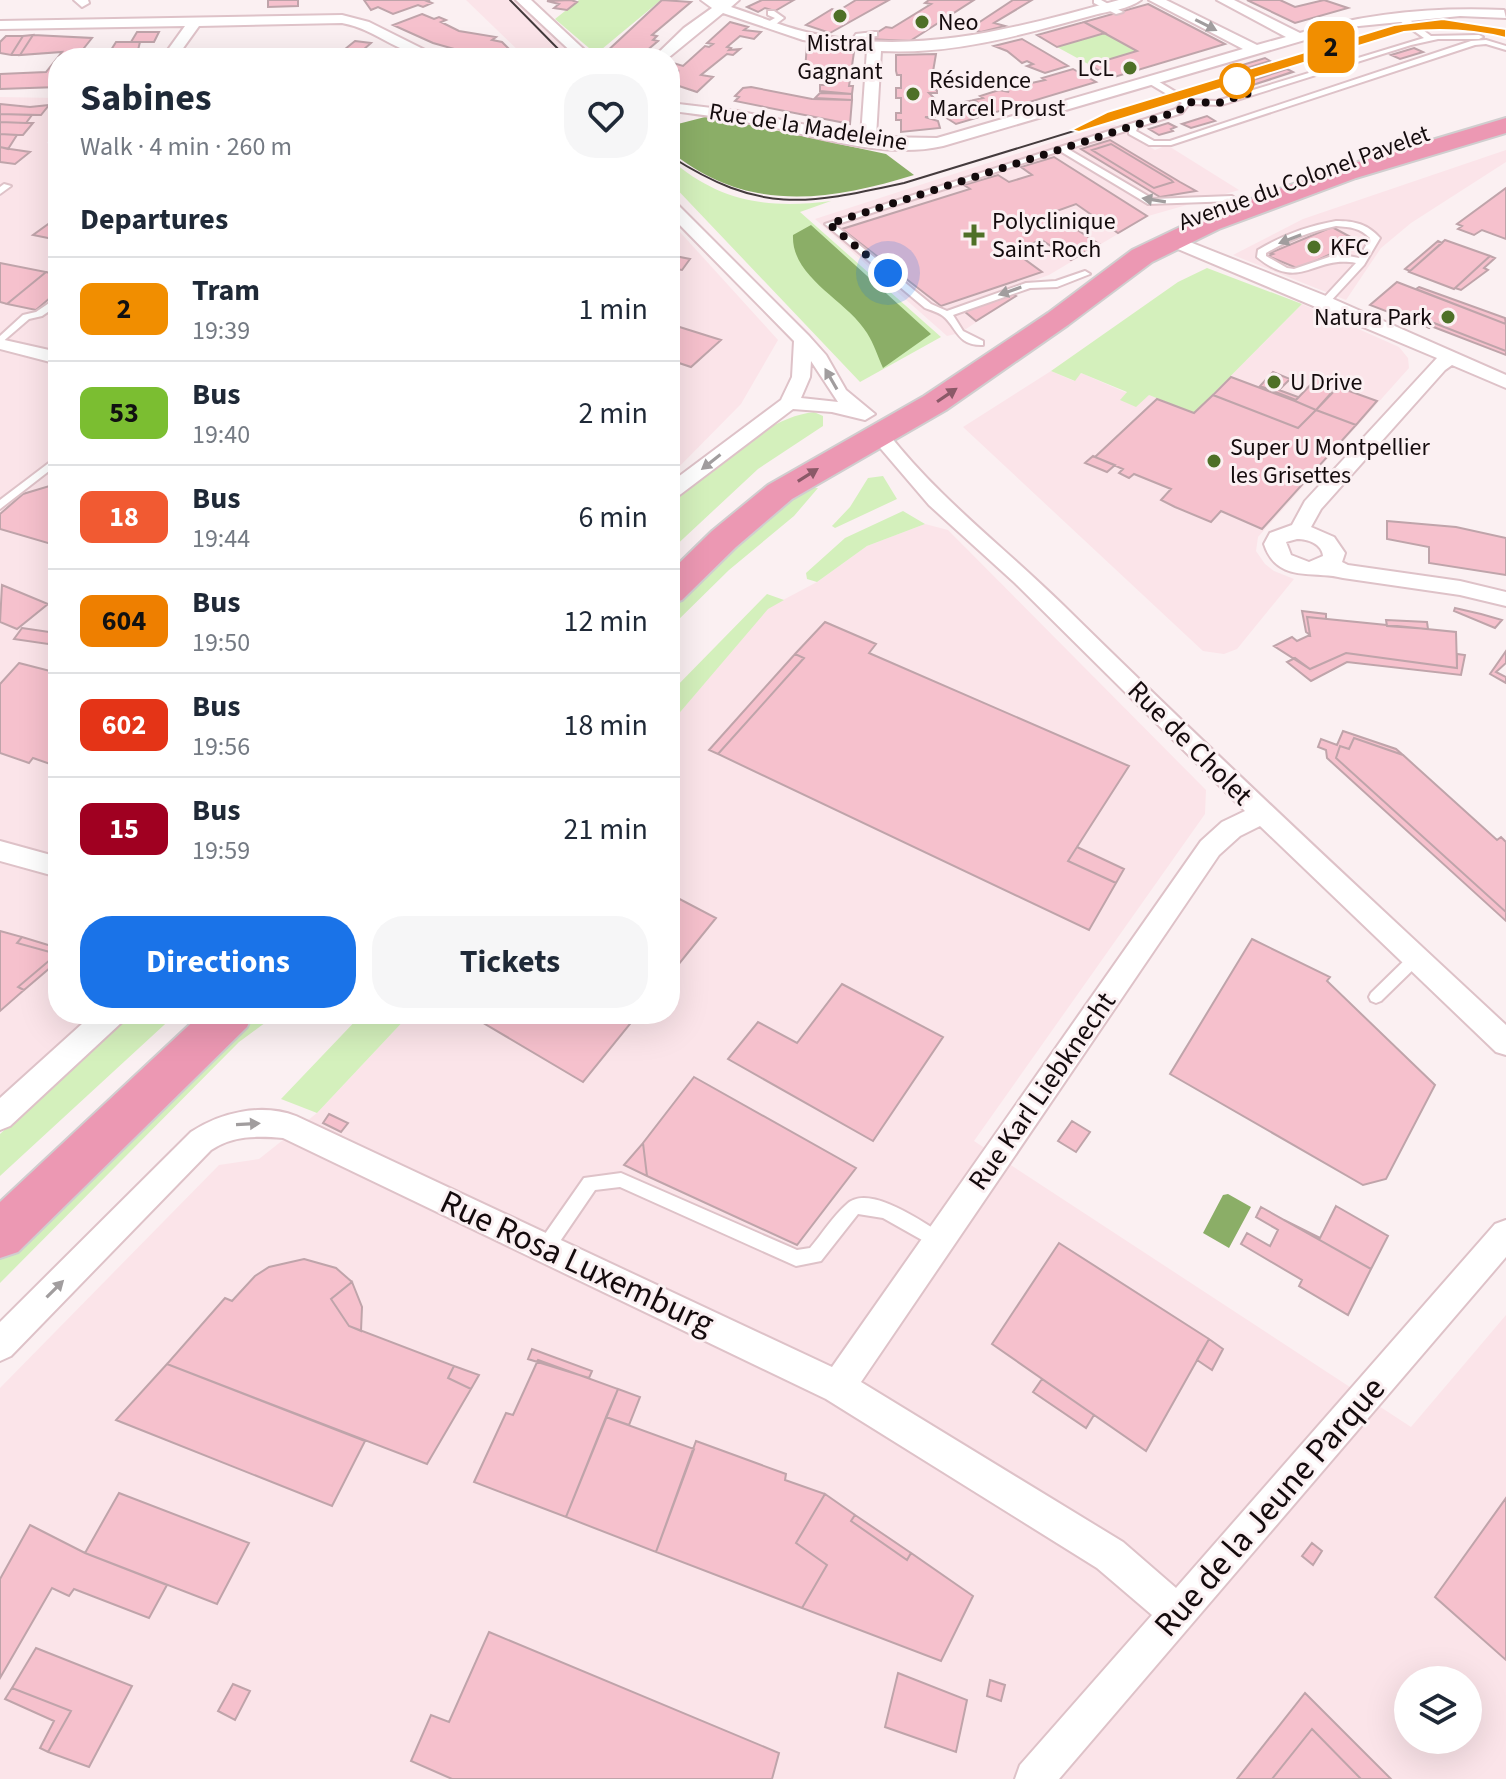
<!DOCTYPE html>
<meta charset="utf-8">
<style>
:root{--surface:#fff;--page:#f6f6f7;--text:#1f2937;--muted:#747a83;--line:#e0e1e3;--accent:#1a73e8}
body{margin:0;font-family:"Source Sans 3",sans-serif;background:var(--page);color:var(--text);height:100vh;display:flex;flex-direction:column;font-size:30px;white-space:nowrap}
*{box-sizing:border-box;margin:0}
p{font-size:26px;color:var(--muted)}
.icon{flex:none;width:44px;height:44px;fill:none;stroke:currentColor;stroke-width:2;stroke-linecap:round;stroke-linejoin:round}
.map{position:relative;flex:1;overflow:hidden}
.drawer{position:absolute;left:48px;top:48px;width:632px;height:976px;display:flex;flex-direction:column;background:var(--surface);border-radius:32px;box-shadow:0 8px 32px #0002}
.drawer>*{flex:none}
.badge{padding:0 16px;border-radius:12px;font-size:28px;line-height:52px}
.tools{position:absolute;left:1394px;top:1666px;display:grid;gap:16px}
.tools a{display:grid;place-items:center;width:88px;height:88px;border-radius:50%;background:var(--surface);box-shadow:0 8px 32px #0002;font-size:40px}
.you{position:absolute;width:40px;height:40px;margin:-20px;border:6px solid #fff;border-radius:50%;background:#1a73e8;box-shadow:0 0 0 12px #1a73e833}
.map>.badge{position:absolute;translate:-50% -50%;box-shadow:0 0 0 4px #fff}
h2{padding:0 32px;font-size:30px;line-height:72px}
.round{display:grid;place-items:center;flex:none;width:84px;height:84px;border-radius:32px;background:var(--page)}
.head{display:flex;align-items:center;justify-content:space-between;height:136px;padding:0 32px}
h1{font-size:38px;font-weight:700;line-height:60px}
.button{display:flex;gap:16px;margin-top:auto;padding:16px 32px}
.button a{flex:1;height:92px;border-radius:32px;background:var(--accent);color:#fff;font-size:32px;font-weight:700;line-height:92px;text-align:center}
.button a+a{background:var(--page);color:var(--text)}
ul{padding:0;list-style:none}
li{display:flex;align-items:center;gap:24px;height:104px;padding:0 32px;border-top:2px solid var(--line)}
li div{flex:1}
li b{display:block;font-size:30px}
li em{font-style:normal}
li .badge{min-width:88px;font-weight:700;text-align:center}
.map>svg:first-child{display:block}
.built{fill:#fbe4e9;fill-rule:evenodd}
.green{fill:#d4f0bc}
.water{fill:#8bae67}
.building{fill:#f6c1cd;stroke:#bfa4aa;stroke-width:2}
.lines{fill:none;stroke-linecap:round;stroke-linejoin:round}
.lane-casing{stroke:#dec2c8;stroke-width:4}
.street-casing{stroke:#dec2c8;stroke-width:4}
.primary-casing{stroke:#d0cecf;stroke-width:4}
.lane{fill:#fff;fill-rule:evenodd}
.street{fill:#fff;fill-rule:evenodd}
.primary{fill:#ec98b3;fill-rule:evenodd}
.tram{stroke:#443b3d;stroke-width:2}
.oneway{fill:#a19d9e}
.oneway2{fill:#8b5968}
.line{fill:#f18e00;stroke:#fff;stroke-width:2}
.walk{stroke:#140b0d;stroke-width:8;stroke-dasharray:0 14.4}
.poi-dot{fill:#4e7027;stroke:#fbf0f2;stroke-width:3}
.stop-dot{fill:#fff;stroke:#f18e00;stroke-width:4}
.labels{text-anchor:middle;dominant-baseline:central;stroke-width:6;stroke-linejoin:round;paint-order:stroke}
.far-poi-label{font-size:24px;fill:#140b0d;stroke:#fbf0f2;text-anchor:start}
.far-street-label{font-size:24px;fill:#140b0d;stroke:#fbf0f2}
.street-label{font-size:28px;fill:#140b0d;stroke:#fbf0f2}
.near-street-label{font-size:34px;fill:#140b0d;stroke:#fbf0f2}
</style>
<div class="map">
<svg width="1506" height="1779" viewBox="0 0 1506 1779">
<rect width="100%" height="100%" fill="#fbf0f2"/>
<!-- built -->
<path class="built" d="M466,0H515L576,58H526Z
M0,97L58,98V124L47,143L58,146V1014H100L0,1109Z
M1115,125L1155,150L1167,145L1239,190L1148,216L1049,275L1007,290L1014,297L960,333L947,336L815,219L1096,128Z
M1506,150V162L1411,223L1381,248L1346,300L1233,255L1303,219Z
M670,221L778,340L741,404L670,476Z
M1302,304L1399,347L1408,358L1409,368L1258,537L1256,551L1265,564L1274,571L1294,579L1237,649L1224,654L1203,651L963,427L1051,371L1074,381L1081,373L1127,393L1121,399L1149,395L1194,413Z
M925,524L948,530L1206,790L1205,814L974,1141L1411,1427L1506,1315V1779H0V1388L219,1165L259,1159L317,1113L410,1014H670V724L768,608L817,582L867,546ZM1408,1680H1468V1740H1408Z"/>
<!-- green -->
<path class="green" d="M579,0H661L596,54L555,19Z
M1105,33L1137,51L1090,65L1057,47Z
M670,159C719,202 768,209 831,201L800,212L941,337L860,382L670,182Z
M1207,268L1302,304L1194,413L1149,395L1136,407L1120,400L1127,392L1081,373L1075,381L1051,371L1178,282Z
M814,412L823,416V426L758,469L670,551V505C709,475 764,417 814,412Z
M883,476L897,499L835,528L832,526L850,507L868,478Z
M808,488H818L794,516L729,570L670,628V607L743,535Z
M903,511L925,524L867,546L817,582L807,579L806,573L845,538Z
M767,594L784,600L768,609L670,724V693Z
M129,1014H176L0,1176V1134Z
M248,1014H277L239,1042L0,1283V1251Z
M362,1014H410L317,1113L281,1099Z"/>
<!-- water -->
<path class="water" d="M709,116L886,154L914,175C826,202 746,213 670,151V126Z
M811,225L931,334L883,368C878,357 874,344 867,333C847,300 791,278 793,235Z
M1228,1194L1251,1207L1229,1248L1203,1233L1223,1195Z"/>
<!-- building -->
<path class="building" d="M268,0H298V6L268,7Z
M364,0H430L427,1L432,3L423,7L418,5L393,14L378,7L371,10Z
M571,0L577,2L567,10L554,8L559,4L547,1Z
M662,0L691,2L652,35L657,36L653,40L658,41L638,58L603,55Z
M794,0L775,11L765,8L758,12L747,7L762,0Z
M856,0H889L830,33L806,25L832,9L838,11Z
M929,0H974L910,41L867,39L886,27L892,28L931,4L925,3Z
M1013,0H1032L994,23L1005,26L981,32L969,29Z
M1247,0H1280L1295,7L1324,0L1348,8L1295,23Z
M1148,4L1225,44L1111,78L1090,65L1137,51L1084,22Z
M422,14L434,19L439,17L446,20L441,22L459,31L496,37L492,40L502,42L512,52L502,58H486L433,43L393,25Z
M730,22L748,27L744,30L761,32L754,39L740,36L727,47L731,48L729,50L740,49L733,55L727,54L701,75L713,77L697,92L670,83V72L679,71L670,68L673,63L683,66L705,46L709,47L713,44L707,43Z
M1084,22L1105,33L1057,47L1037,35Z
M137,32H159L154,42H131Z
M1332,33L1344,39L1323,44L1311,38Z
M33,35L92,38L76,58H58V87L0,89V74L46,72L62,52L20,55Z
M33,35L20,55H11L23,36Z
M6,36H23L11,55L0,53V42Z
M1022,39L1041,50L1068,66L1045,73L1027,66L1033,64L1027,61L1022,63L1007,51L994,46Z
M355,41L371,43L354,58H334Z
M116,42H140L138,50H141L138,54L113,55L116,50H111Z
M807,44L854,52L849,86H853L852,94L820,91V85H825L826,76L819,75V72L805,71Z
M1414,48L1423,52L1400,59L1391,55Z
M936,54L930,89L937,90V93H929L935,99V117H925L938,121L940,128L901,132V120H896V113H901V98H896V88H901V75H897L896,71V55Z
M1265,58L1270,61L1231,73L1226,70Z
M1265,58L1270,61L1231,73L1226,70Z
M1073,69L1096,82L993,113L974,100L983,98L980,96L999,90L1009,92L1005,89L1045,80L1042,78Z
M1287,69L1292,72L1253,85L1247,82Z
M1287,69L1293,72L1253,85L1247,82Z
M751,87L812,99L852,100L850,124L735,101L739,97L735,96L743,88Z
M820,93L852,94V100L815,98Z
M974,100L993,113L956,124L945,117L958,114L953,107L955,104Z
M0,104L30,107L49,105L41,115L0,114Z
M0,114L32,115L26,123L0,122Z
M1207,116L1215,121L1191,128L1182,124Z
M0,122L26,123H33L23,135H17L0,134Z
M1168,123L1176,127L1171,129L1173,131L1159,135L1149,129Z
M0,134L17,135L8,149L0,147Z
M1110,140L1180,182L1196,191L1160,197L1081,149Z
M1111,144L1171,180L1173,182L1154,188L1092,150Z
M0,147L10,149L30,152L15,164L0,162Z
M1054,157L1147,216L1118,233L1076,204L1051,213L1099,244L1071,260L1042,240L1012,250L1042,272L941,306L842,229L970,189L964,185L998,175L1009,182L1032,175L1021,167Z
M1506,188V239L1482,230L1474,235L1458,229L1462,226L1457,224Z
M58,217V240L33,235Z
M1332,227L1358,241L1299,269L1268,256L1273,254L1270,253Z
M1445,240L1490,256L1454,289L1409,272Z
M1438,241L1442,243L1410,271L1405,269Z
M675,256L690,259L682,270L670,268Z
M1490,256L1495,258L1484,268L1488,270L1461,290L1455,288Z
M0,263L46,272L7,304L0,302Z
M46,272L58,275V291L36,310L7,304Z
M1397,282L1506,324V351L1434,323L1429,328L1399,313L1396,315L1370,305Z
M1419,287L1505,318L1506,324L1416,289Z
M1011,293L1016,296L976,321L964,311Z
M1434,323L1506,351V355L1431,326Z
M670,324L721,340L691,367L670,360Z
M1273,372L1290,379L1279,390L1298,397L1296,400L1260,386Z
M1320,375L1341,382L1316,410L1295,401Z
M1231,377L1295,401L1316,410L1298,428L1213,395Z
M1338,387L1377,401L1356,425L1316,410Z
M1213,395L1298,428L1316,410L1356,425L1262,529L1221,511L1211,522L1175,507L1161,500L1171,489L1134,474L1129,478L1119,473L1123,469L1095,457L1157,399L1194,413Z
M1093,456L1095,457L1115,465L1107,472L1085,463Z
M56,484L58,546L0,529V514L23,494Z
M1387,521L1456,527L1506,538V575L1429,563V547L1387,539Z
M2,585L19,592L48,604L17,629L0,622Z
M1455,608L1481,614L1502,620L1495,628L1454,611Z
M1302,611L1326,614V619L1307,617L1310,635L1306,632Z
M1307,617L1456,632L1457,668L1346,653L1310,669L1274,646L1292,637L1297,641L1310,635Z
M1386,620L1427,622L1428,629L1387,626Z
M825,622L876,644L869,653L1129,766L1068,861L1116,883L1089,930L718,754L804,658L795,654Z
M22,628L56,633L48,644L14,639Z
M1506,651V663L1496,672L1506,677V683L1490,674Z
M1346,653L1457,668V654L1465,655L1461,675L1347,662L1311,681L1287,662L1295,658L1310,669Z
M795,654L804,658L718,754L709,750Z
M19,663L58,673L56,766L33,758L29,763L0,753V684Z
M1343,731L1396,749L1403,755L1354,738L1349,749L1340,746L1336,758L1506,912V921L1327,758L1326,750L1318,747L1321,739L1337,745Z
M1354,738L1403,755L1497,840L1501,837L1506,842V912L1336,758L1340,746L1349,749Z
M1077,847L1124,869L1116,883L1068,861Z
M670,894L716,918L670,975Z
M0,931L22,937L17,943L57,954L18,987L24,990L0,1011Z
M22,937L58,948V961L24,990L18,987L57,954L17,943Z
M1252,939L1330,977L1327,981L1435,1085L1386,1179L1363,1185L1170,1074Z
M842,984L943,1037L873,1141L728,1059L758,1022L797,1043Z
M487,1014H638L583,1082L480,1021Z
M694,1077L856,1168L797,1245L647,1176L643,1143Z
M329,1114L348,1123L341,1132L323,1123Z
M1072,1121L1090,1132L1076,1152L1058,1141Z
M643,1143L647,1176L624,1165Z
M1336,1206L1388,1236L1371,1269L1284,1220L1320,1238Z
M1261,1207L1371,1269L1348,1315L1299,1286L1302,1280L1241,1244L1247,1233L1270,1246L1278,1230L1256,1217Z
M1059,1243L1209,1339L1146,1451L992,1344Z
M304,1259L336,1268L352,1282L331,1299L349,1326L454,1366L448,1378L471,1389L427,1464L167,1364L225,1298L232,1301L255,1276L269,1267Z
M352,1282L362,1307L361,1331L349,1326L331,1299Z
M1209,1339L1223,1349L1212,1370L1197,1360Z
M532,1349L592,1371L589,1378L528,1359Z
M538,1360L618,1389L566,1517L474,1482L506,1413L513,1415Z
M167,1364L365,1441L332,1506L116,1420Z
M454,1366L479,1375L471,1389L448,1378Z
M1042,1379L1094,1415L1086,1428L1033,1392Z
M618,1389L640,1397L629,1425L606,1417Z
M606,1417L694,1449L656,1552L566,1517Z
M696,1441L786,1474L785,1480L825,1494L796,1543L827,1565L802,1608L656,1552Z
M119,1493L249,1543L217,1604L85,1553Z
M825,1494L855,1515L851,1521L907,1560L911,1553L973,1596L941,1661L802,1608L827,1565L796,1543Z
M1506,1498V1660L1435,1597Z
M855,1515L911,1553L907,1560L851,1521Z
M30,1525L85,1553L167,1585L149,1618L74,1589L69,1596L52,1588L0,1678V1579Z
M1312,1543L1322,1551L1313,1565L1302,1556Z
M489,1632L779,1753L772,1779H452L411,1761L431,1715L449,1722Z
M36,1648L132,1686L89,1767L48,1752L71,1711L12,1688Z
M898,1673L967,1700L956,1752L885,1727Z
M990,1680L1005,1685L1001,1701L987,1696Z
M233,1684L250,1691L235,1720L218,1711Z
M12,1688L71,1711L48,1752L40,1748L54,1721L5,1699Z
M1305,1693L1391,1779H1361L1312,1729L1272,1779H1237Z
M1312,1729L1361,1779H1272Z"/>
<g class="lines">
<defs>
<path id="lane" d="M1094,0H1101L1123,12L1116,14L1094,3Z
M768,11H774L784,18L772,27H766V23L775,18L768,15Z
M1397,15H1403L1431,36L1479,35L1483,37L1479,39H1438L1411,45L1221,105L1189,104L1182,113L1138,127L1136,131L1154,141H1170L1471,41L1486,40L1506,46V50L1486,44L1475,45L1171,145H1149L1129,134V130L1068,149L1153,199L1232,196L1236,199L1235,201L1148,204L1060,151L835,225L931,304L947,311L1026,283L1056,281L1085,271L1090,274L1057,287L1030,288L953,315L963,331L983,341V345C957,346 957,327 943,316C938,312 930,310 925,308L825,224L1176,109L1182,103L1150,84V80H1156L1189,100L1217,101L1424,38L1397,19Z
M874,32H877V36L861,38L856,47L849,45L856,34Z
M4,184L11,186L0,194V187Z
M1336,221C1355,221 1367,224 1380,238L1364,265L1328,304L1320,302L1356,263C1312,255 1301,293 1257,257L1258,250C1283,235 1308,226 1336,221ZM1336,226C1351,227 1360,228 1370,238L1359,258L1338,254L1294,269L1287,268L1266,256V253C1288,240 1311,231 1336,226Z
M58,297V305L42,316L29,319L0,344V336L23,315L36,312Z
M58,344V352L53,357H45V353Z
M58,456V464L0,509V500Z
M1416,952L1421,954L1423,958L1421,962L1381,1001L1376,1003L1371,1001L1369,997L1371,993L1411,954Z
M621,1173L797,1250L810,1248C822,1234 833,1216 847,1204C869,1183 924,1223 944,1235L946,1241L944,1247L938,1249L883,1218L858,1214L821,1261L796,1266L620,1187L595,1190L552,1253L546,1255L540,1253L538,1247L540,1241L584,1178Z"/>
<path id="street" d="M74,0H88L89,3L82,7Z
M516,0H531L593,58H578Z
M701,0H739L731,7C756,15 781,26 806,32C913,58 1016,28 1119,0H1141C1129,9 1109,11 1094,15C1025,34 953,55 881,51L876,137L937,138L1243,49L1149,0H1166L1257,45L1286,37L1217,0H1234L1300,33C1366,13 1435,7 1504,10L1506,18L1460,16L1349,27L943,146C887,159 822,138 767,126C735,120 703,114 670,111V103L737,111L861,136L867,50L803,40L723,13L668,58H653L684,28L712,8Z
M342,15L369,22L441,58C400,58 380,30 342,23L199,26L176,58H162L185,26L0,29V21Z
M670,201L676,203L809,336L826,355L846,390L875,414L865,420L832,412L793,409L677,497L670,499V483L781,400L792,377L794,341L670,215ZM811,361L838,402L801,398L810,377Z
M1172,235L1331,298L1506,375V388L1452,365L1445,370L1321,509L1311,527L1334,537L1345,553L1342,562L1348,565L1460,581L1506,592V606L1460,595L1343,578C1314,570 1277,584 1264,544L1270,533L1292,525L1305,501L1437,358L1166,244L1164,240ZM1297,539C1308,539 1322,544 1323,556L1309,562L1291,555L1286,542Z
M0,339L58,352V364L0,349Z
M880,430L887,432C938,498 1004,547 1063,605C1208,748 1357,887 1506,1025V1055L1496,1052L1260,826L1240,836L1219,855L861,1382L1123,1542L1176,1588L1495,1224L1506,1220V1257L1059,1779H1015L1020,1765L1152,1615L1097,1568L826,1399L283,1138C257,1136 234,1135 211,1150L11,1356L0,1361V1322L191,1132C221,1112 262,1103 296,1116L832,1367L1201,841L1222,822L1245,811L1015,583L929,505L870,436Z
M0,841L58,857V877L0,861Z
M93,1014H126L122,1022L10,1126L0,1130V1098Z"/>
<path id="primary" d="M1506,118V133L1356,178L1219,229L1152,262L1068,325L946,410L792,499L736,547L682,600L670,604V572L712,531L768,485L924,396L1048,313L1132,250L1201,217L1338,168Z
M201,1014H253L247,1027L18,1252L0,1258V1202Z"/>
</defs>
<!-- lane casing -->
<use href="#lane" class="lane-casing"/>
<!-- street casing -->
<use href="#street" class="street-casing"/>
<!-- primary casing -->
<use href="#primary" class="primary-casing"/>
<!-- lane -->
<use href="#lane" class="lane"/>
<!-- street -->
<use href="#street" class="street"/>
<!-- primary -->
<use href="#primary" class="primary"/>
<!-- tram -->
<path class="tram" d="M510,0L567,58
M670,156C761,214 804,205 904,183L1404,30L1459,26L1506,36"/>
</g>
<!-- one-way arrows -->
<defs><path id="oneway-solid" d="M-6-.8H1V-3.2L6.5 0L1 3.2V.8H-6Z" transform="scale(2)"/></defs>
<g class="oneway">
<use href="#oneway-solid" transform="translate(1206 25) rotate(27)"/>
<use href="#oneway-solid" transform="translate(1154 200) rotate(-171)"/>
<use href="#oneway-solid" transform="translate(1290 239) rotate(159)"/>
<use href="#oneway-solid" transform="translate(1010 291) rotate(161)"/>
<use href="#oneway-solid" transform="translate(831 379) rotate(-120)"/>
<use href="#oneway-solid" transform="translate(711 462) rotate(142)"/>
<use href="#oneway-solid" transform="translate(248 1124) rotate(-3)"/>
<use href="#oneway-solid" transform="translate(55 1289) rotate(-45)"/>
</g>
<g class="oneway2">
<use href="#oneway-solid" transform="translate(947 395) rotate(-34)"/>
<use href="#oneway-solid" transform="translate(808 475) rotate(-32)"/>
</g>
<!-- line -->
<path class="line" d="M1443,19L1506,29V38C1471,29 1440,28 1404,32L1079,132L1071,130L1107,112L1394,25Z"/>
<g class="lines">
<!-- walk -->
<path class="walk" d="M888,273L829,224L1179,111L1187,102L1218,103L1250,93L1237,81"/>
</g>
<!-- markers -->
<g class="poi-dot">
<circle cx="840" cy="16" r="8"/>
<circle cx="922" cy="22" r="8"/>
<circle cx="1130" cy="68" r="8"/>
<circle cx="913" cy="94" r="8"/>
<path d="M970 223h8v8h8v8h-8v8h-8v-8h-8v-8h8z"/>
<circle cx="1314" cy="247" r="8"/>
<circle cx="1448" cy="317" r="8"/>
<circle cx="1274" cy="382" r="8"/>
<circle cx="1214" cy="461" r="8"/>
</g>
<circle class="stop-dot" cx="1237" cy="81" r="16"/>
<g class="labels">
<!-- far-poi labels -->
<g class="far-poi-label">
<text x="938" y="22">Neo</text>
<text x="840" y="43" text-anchor="middle">Mistral<tspan x="840" dy="28">Gagnant</tspan></text>
<text x="1114" y="68" text-anchor="end">LCL</text>
<text x="929" y="80">Résidence<tspan x="929" dy="28">Marcel Proust</tspan></text>
<text x="992" y="221">Polyclinique<tspan x="992" dy="28">Saint-Roch</tspan></text>
<text x="1330" y="247">KFC</text>
<text x="1432" y="317" text-anchor="end">Natura Park</text>
<text x="1290" y="382">U Drive</text>
<text x="1230" y="447">Super U Montpellier<tspan x="1230" dy="28">les Grisettes</tspan></text>
</g>
<!-- far-street labels -->
<g class="far-street-label">
<text transform="translate(808 127) rotate(9)">Rue de la Madeleine</text>
<text transform="translate(1304 178) rotate(-20)">Avenue du Colonel Pavelet</text>
</g>
<!-- street labels -->
<g class="street-label">
<text transform="translate(1190 743) rotate(45)">Rue de Cholet</text>
<text transform="translate(1042 1091) rotate(-55)">Rue Karl Liebknecht</text>
</g>
<!-- near-street labels -->
<g class="near-street-label">
<text transform="translate(577 1263) rotate(25)">Rue Rosa Luxemburg</text>
<text transform="translate(1270 1507) rotate(-49)">Rue de la Jeune Parque</text>
</g>
</g>
</svg>
<div class="tools">
<a><svg class="icon" aria-label="layers" viewBox="0 0 24 24"><path d="M12 4l9 5-9 5-9-5zM3 14l9 5 9-5"/></svg></a>
</div>
<div class="you" style="left:888px;top:273px"></div>
<b class="badge" style="left:1331px;top:47px;background:#f18e00;color:#111">2</b>
<section class="drawer">
<div class="head"><div><h1>Sabines</h1><p>Walk · 4 min · 260 m</p></div><a class="round"><svg class="icon" aria-label="heart" viewBox="0 0 24 24"><path d="M12 20l-8-8c-3-5 5-10 8-4 3-6 11-1 8 4z"/></svg></a></div>
<h2>Departures</h2>
<ul>
<li><span class="badge" style="background:#f18e00;color:#111">2</span><div><b>Tram</b><p>19:39</p></div><em>1 min</em></li>
<li><span class="badge" style="background:#7bbe31;color:#111">53</span><div><b>Bus</b><p>19:40</p></div><em>2 min</em></li>
<li><span class="badge" style="background:#f15a32;color:#fff">18</span><div><b>Bus</b><p>19:44</p></div><em>6 min</em></li>
<li><span class="badge" style="background:#ee7f00;color:#111">604</span><div><b>Bus</b><p>19:50</p></div><em>12 min</em></li>
<li><span class="badge" style="background:#e43417;color:#fff">602</span><div><b>Bus</b><p>19:56</p></div><em>18 min</em></li>
<li><span class="badge" style="background:#a00021;color:#fff">15</span><div><b>Bus</b><p>19:59</p></div><em>21 min</em></li>
</ul>
<div class="button"><a>Directions</a><a>Tickets</a></div>
</section>
</div>
